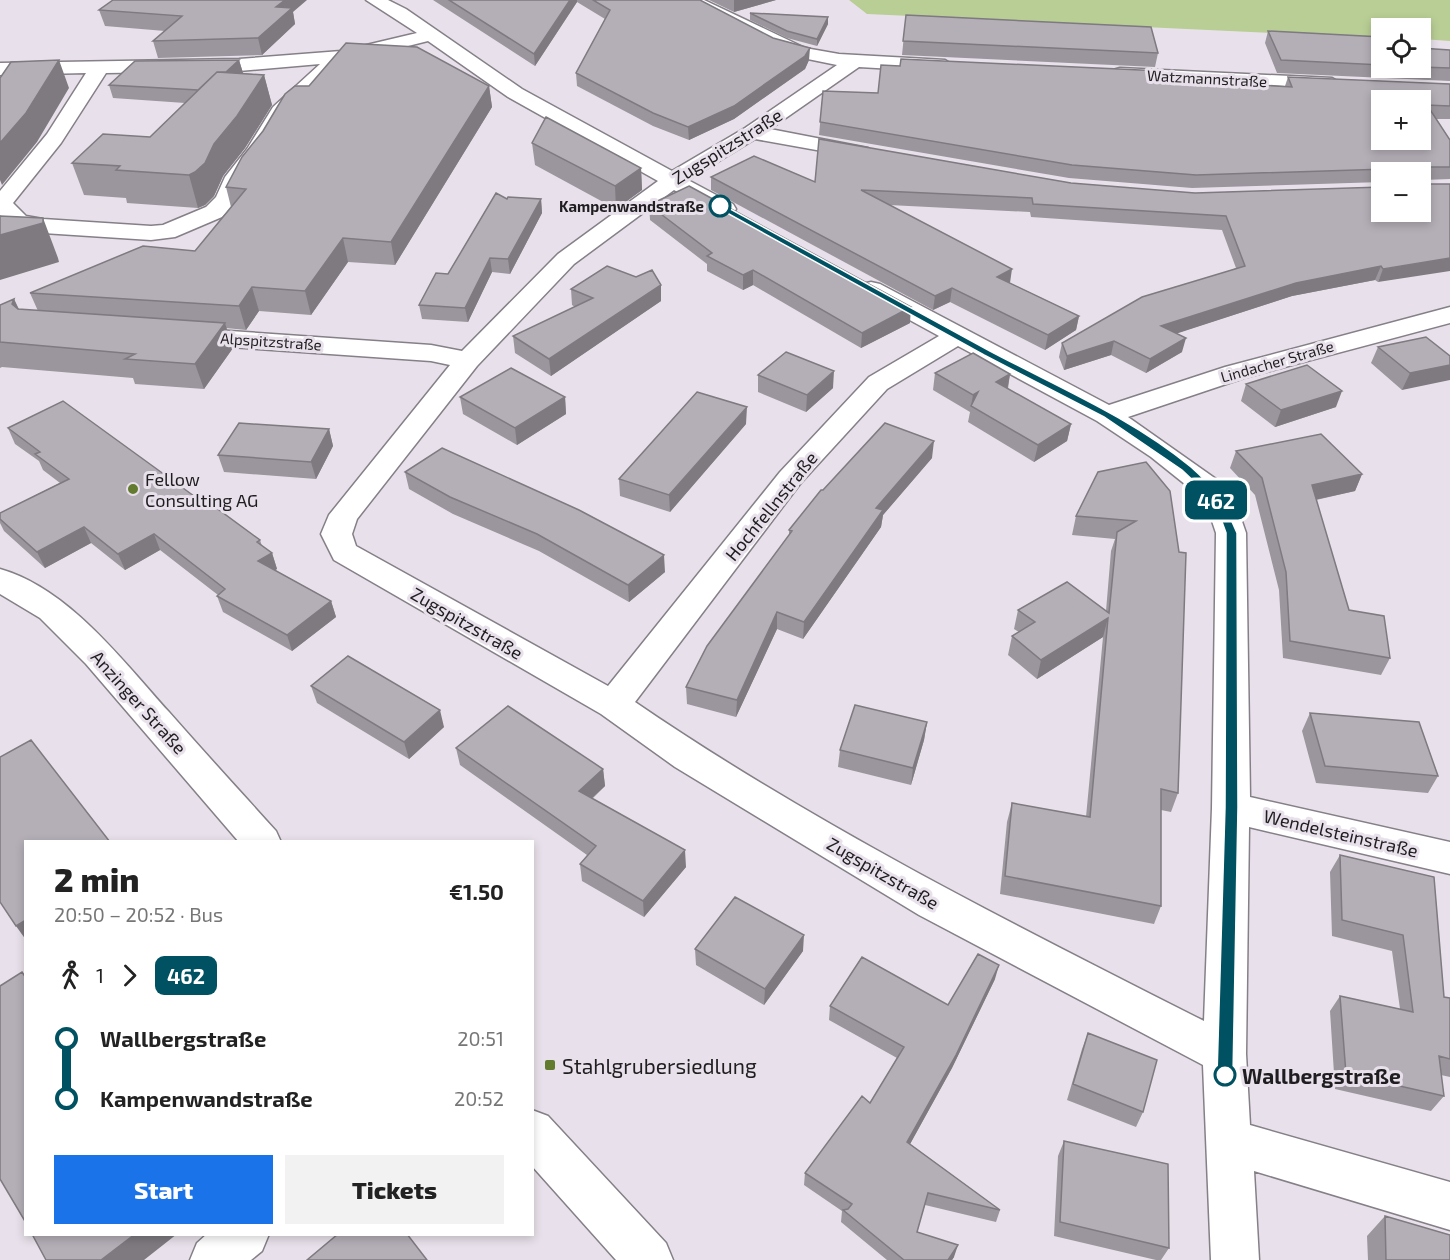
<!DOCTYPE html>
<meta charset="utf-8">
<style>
:root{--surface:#fff;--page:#f2f2f2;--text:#222;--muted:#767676;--accent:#1a73e8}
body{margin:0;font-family:"Exo 2",sans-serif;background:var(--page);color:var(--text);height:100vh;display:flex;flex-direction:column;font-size:22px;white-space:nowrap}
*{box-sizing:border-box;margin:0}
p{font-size:20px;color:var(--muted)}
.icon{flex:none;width:33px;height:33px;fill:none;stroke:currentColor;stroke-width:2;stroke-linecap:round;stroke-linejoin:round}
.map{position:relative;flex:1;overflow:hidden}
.details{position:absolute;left:24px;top:840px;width:510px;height:396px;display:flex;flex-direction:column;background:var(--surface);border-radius:0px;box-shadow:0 3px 9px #0003}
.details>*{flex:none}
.badge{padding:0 12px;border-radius:9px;font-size:21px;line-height:39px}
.buttons{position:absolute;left:1371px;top:18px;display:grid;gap:12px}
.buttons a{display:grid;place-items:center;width:60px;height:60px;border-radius:0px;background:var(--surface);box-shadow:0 3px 9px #0003;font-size:30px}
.map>.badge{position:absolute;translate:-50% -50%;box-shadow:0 0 0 3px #fff}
.legs{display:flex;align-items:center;gap:9px;height:66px;padding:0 30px;font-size:20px}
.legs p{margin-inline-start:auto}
.overview{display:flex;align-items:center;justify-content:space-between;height:102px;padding:0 30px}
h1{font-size:33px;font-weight:800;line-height:45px}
.button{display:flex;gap:12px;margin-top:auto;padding:12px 30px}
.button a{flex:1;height:69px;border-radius:0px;background:var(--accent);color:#fff;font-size:24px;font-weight:800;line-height:69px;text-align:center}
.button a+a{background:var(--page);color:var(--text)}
ul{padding:0 30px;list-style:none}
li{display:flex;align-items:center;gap:21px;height:60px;font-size:22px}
li i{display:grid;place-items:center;width:9px;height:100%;margin:0 8px;background:currentColor}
li i::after{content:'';width:15px;height:15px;margin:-8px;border:4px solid;border-radius:50%;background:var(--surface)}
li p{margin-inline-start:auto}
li:first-child i{background:linear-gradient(#0000 50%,currentColor 0)}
li:last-child i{background:linear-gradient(currentColor 50%,#0000 0)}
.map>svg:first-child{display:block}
.green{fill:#b9ce95}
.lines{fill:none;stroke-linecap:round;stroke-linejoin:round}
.minor-casing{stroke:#857f87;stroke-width:3}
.minor{fill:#fff;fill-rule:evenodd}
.wall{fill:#9b969d}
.shaded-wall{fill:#7e7a80}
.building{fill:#b4aeb7;stroke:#7e7a80;stroke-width:1.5;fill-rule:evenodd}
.line-1{fill:#005262;stroke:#fff;stroke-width:1.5}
.stop-1-dot{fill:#fff;stroke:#005262;stroke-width:3}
.poi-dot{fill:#637b2e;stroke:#e8e1eb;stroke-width:2}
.labels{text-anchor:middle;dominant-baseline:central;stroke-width:6;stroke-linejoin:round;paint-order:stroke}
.far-street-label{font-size:15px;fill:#1f1d20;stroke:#e8e1eb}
.far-stop-label{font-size:15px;font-weight:bold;fill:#1f1d20;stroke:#e8e1eb;text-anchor:end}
.street-label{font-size:18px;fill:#1f1d20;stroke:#e8e1eb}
.poi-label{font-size:18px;fill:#1f1d20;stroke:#e8e1eb;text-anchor:start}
.near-poi-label{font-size:21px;fill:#1f1d20;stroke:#e8e1eb;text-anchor:start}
.near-stop-label{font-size:21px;font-weight:bold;fill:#1f1d20;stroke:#e8e1eb;text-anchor:start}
</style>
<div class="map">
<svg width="1450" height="1260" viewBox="0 0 1450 1260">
<rect width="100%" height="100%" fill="#e8e1eb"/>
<!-- green -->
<path class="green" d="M849,0H1450V41L1421,39L1420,28H1382L1381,38L867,14Z"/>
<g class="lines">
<defs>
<path id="minor" d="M366,0H388L406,9L522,89L672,171L745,128L837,65L793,56L684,4L681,0H704L805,48L839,54L945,60L954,66L945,72L859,67L770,129L868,148L872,152L868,156L861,158L755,139L688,180L733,204L736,209L733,214H717L674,190L574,264L477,366L357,519L352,534L356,546L608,686L780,472L869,377L939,336L862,294L859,289L862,284L871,282L880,284L1109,405L1225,367L1450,307V323L1244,378L1128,417L1216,479L1237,507L1246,533L1250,797L1450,842V874L1249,827L1246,1054L1250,1125L1450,1182V1230L1254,1171L1259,1260H1211L1203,1065L919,915L675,767L601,714L334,560L321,534L329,515L450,365L431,361L186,344L177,341L173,336L177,331L186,328L431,345L462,351L558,254L658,181L508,97L428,41L348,61L288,114L267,152L246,178L234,205L222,217L175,237L151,240L43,233L10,226L0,215V191L47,134L86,73L0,75V63L239,59L341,51L417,33ZM320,64L273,107L247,149L225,177L216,197L206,207L163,225L151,226L43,219L26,216L13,203L61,143L106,73L239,71ZM958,346L1097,421L1151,457L1196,493L1208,509L1216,533L1212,808L1204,1021C1010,923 815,825 635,702L800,484L887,389Z
M1120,68L1332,78L1342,84L1332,90L1113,78L1110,74L1113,70Z
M0,569C68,588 123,661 169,712C204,752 240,791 276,831L281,842H239L86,664L40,618L0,594Z
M532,1110L548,1116L666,1243L673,1260H616L532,1166Z
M207,1234H269L262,1251L251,1260H190L197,1243Z"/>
</defs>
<!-- minor casing -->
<use href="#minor" class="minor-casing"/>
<!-- minor -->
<use href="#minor" class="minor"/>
</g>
<!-- wall -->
<path class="wall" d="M433,0H700L809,60L805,69L734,119L689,140L653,126L577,86L576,73L605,19L577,2L535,66Z
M709,0H776L734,12Z
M99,10L293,12L295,24L262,55L158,58L153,41L165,31L105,26Z
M750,13L828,17V24L817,46L787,38L750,20Z
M906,15L1158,53L1155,67L902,55Z
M1268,31L1382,37V68H1420V48L1450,50V81L1277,73L1265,43Z
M239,60L243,73L264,75L272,105L245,148L223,176L214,196L205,205L198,208L127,203L126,198L84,195L72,163L150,137L185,103L113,98L109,85Z
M1288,77L1450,84V119H1436L1450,140V179L1424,180L1378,282L1375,280L1292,296L1177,333L1182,352L1146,373L1111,355L1064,370L1059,357L1062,343L1236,268L1222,230L1031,217L1030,212L889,205L1010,283L1079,316L1076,330L1045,350L950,302L933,310L711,190V177L815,182L1071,183L1382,212L1420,172H1382V182L1192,188L1069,178L819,135L823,91L878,93L1164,79L1285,86Z
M309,86H489L492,107L395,265L348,262L311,315L259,311L246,330L226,328L233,348L204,389L135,384L133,378L2,367L0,368V305L14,299L19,309L38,311L30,293L195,251L231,207L226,187Z
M532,143L641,168L642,190L616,209L535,165Z
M507,199H541L542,213L510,274L492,272L468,322L422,319L419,305L448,274Z
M649,205L910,323L861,348L753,285L743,290L707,271V264L650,220Z
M571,289L661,301L551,376L515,353L513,336L575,307L572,305Z
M1378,347L1450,356L1402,390L1371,363Z
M935,373L1010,374L1008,389L1071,424L1067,441L1034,462L968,422L970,412L933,390Z
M758,375L833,388L806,412L758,392Z
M1246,384L1336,407L1275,427L1241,401Z
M460,397H565L566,414L517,445L463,414Z
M746,424L670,512L620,496L619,479Z
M8,428L194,496L260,540L262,546L272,553L277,569L275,570L331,601L336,617L292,651L223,612L217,596L218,595L160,550L125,570L91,543L45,568L4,531L0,523V513L60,483L43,470L39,461L15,444Z
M329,429L333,446L316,479L224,472L218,455Z
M1236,451L1362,474L1355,491L1316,500L1349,610L1390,658L1381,675L1283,658L1279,590L1255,495L1230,468Z
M932,458L883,515L881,527L803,639L777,629L736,717L687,704L686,687L789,535V530L823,490Z
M1146,462L1178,793L1171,812L1161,810V906L1154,924L1000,894L1007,822L1012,803L1086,817L1103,637L1037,679L1008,655L1012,636L1019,632L1014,629L1018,610L1106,611L1111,551L1115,539L1072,535L1076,516Z
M405,472L665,572L629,602L539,551L453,514L409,489Z
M311,686L444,727L409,759L317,703Z
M1310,713L1438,776L1428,793L1316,783L1302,731Z
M927,722L924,740L911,785L838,767L840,750Z
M456,748L603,769L605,786L592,799L686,867L644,917L582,881L580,864L587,855L460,765Z
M1340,855L1434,877L1444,997L1450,998V1077L1441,1075L1444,1096L1431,1111L1335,1089L1330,1011L1340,996L1400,1009L1392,951L1332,936L1330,872Z
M695,949L803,951L764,1005L696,965Z
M995,979L952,1068L910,1144L1000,1210L996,1222L925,1205L917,1232L954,1257L952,1260H887L841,1222L842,1211L804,1185L805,1173L870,1103L897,1058L829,1020L830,1006L948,1005Z
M1088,1033L1143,1112L1136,1127L1067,1100L1082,1049Z
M1064,1141L1169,1248L1161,1260H1156L1054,1236L1058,1156Z
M1385,1216L1450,1260H1368L1367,1236Z"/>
<!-- shaded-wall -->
<path class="shaded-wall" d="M285,0H307L293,12L295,24L262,55L258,38L276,7Z
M570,0H577V2L535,66L534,54Z
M734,0H776L734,12Z
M828,17V24L817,46V39Z
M810,48L809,60L805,69L734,119L689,140L688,127Z
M59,60L69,88L37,142L2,185L0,180V143Z
M239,60L243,73L205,91Z
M264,75L272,105L245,148L223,176L214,196L205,205L198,208L189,175L214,144Z
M489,86L492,107L395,265L391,242Z
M641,168L642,190L616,209L615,186Z
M541,199L542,213L510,274L508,259Z
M43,218L58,258L59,262L0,280V235Z
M343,238L348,262L311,315L305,291Z
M490,258L492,272L468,322L465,308Z
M1450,258V271L1378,282L1383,269Z
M1381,266L1375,280L1292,296L1157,340L1161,326L1296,283Z
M1012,269L1010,283L997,277Z
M753,270V285L743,290V275Z
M661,285V301L551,376L549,359Z
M252,287L259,311L246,330L239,306Z
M952,288L950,302L933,310L935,296Z
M14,299L25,324L12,304Z
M911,307L910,323L861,348L862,333Z
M1079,316L1076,330L1045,350L1048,335Z
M225,323L233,348L204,389L195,364Z
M1186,338L1182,352L1146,373L1150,359Z
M1114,341L1111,355L1064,370L1067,356Z
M1450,365V380L1402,390L1410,373Z
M834,371L833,388L806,412L807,395Z
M1010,374L1007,391L996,382Z
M1342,391L1336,407L1275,427L1281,410Z
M978,392L971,406L973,395Z
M565,397L566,414L517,445L515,428Z
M747,407L746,424L670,512L669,495Z
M1071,424L1067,441L1034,462L1038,445Z
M329,429L333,446L316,479L311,462Z
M934,441L932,458L883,515L881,527L803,639L804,622L876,508Z
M1362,474L1355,491L1305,502L1312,485Z
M84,527L91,543L45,568L37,552Z
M154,534L160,550L125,570L118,554Z
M272,553L277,569L264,577L258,561Z
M664,555L665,572L629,602L628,585Z
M331,601L336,617L292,651L287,635Z
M777,612V629L736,717L737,700Z
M1108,618L1103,637L1037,679L1041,660Z
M440,710L444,727L409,759L404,742Z
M927,722L924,740L911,785L913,768Z
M603,769L605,786L581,808L579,791Z
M685,850L686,867L644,917L643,901Z
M26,920V940L16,926Z
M804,935L803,951L764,1005L765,989Z
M999,965L995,979L952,1068L904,1155L907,1142Z
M135,1234H177L144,1260H101Z
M958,1245L954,1257L952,1260H948Z"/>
<!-- building -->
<path class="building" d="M113,0H285L276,7L292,8L258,38L153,41L182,16L99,10Z
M449,0H570L534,54Z
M593,0H700L773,38L810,48L805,56L734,106L688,127L653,113L576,73L610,10Z
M750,13L828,17L817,39L787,31Z
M906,15L1151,27L1158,53L903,41Z
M1268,31L1382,37V65L1281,60Z
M346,43L417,47L489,86L391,242L343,238L305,291L252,287L239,306L30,293L143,246L195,251L246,189L226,187L242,157L263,131L285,94L295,86H309Z
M1420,48L1450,50V68L1420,67Z
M901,59L1162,71L1164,79L1292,87L1288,77L1450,84V106L1427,105L1450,140V167H1424V184H1450V258L1383,269L1381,266L1296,283L1161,326L1186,338L1150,359L1114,341L1067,356L1062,343L1142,297L1245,266L1226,216L1033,204L1032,198L861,190L1012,269L997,277L1079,316L1048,335L952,288L935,296L711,177L754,156L815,182L819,139L1071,183L1195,193L1382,187V212H1420V172H1389V171L1387,169L1196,175L1072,165L820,122L823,91L878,93L881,65L900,66ZM1382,100H1420V140H1382Z
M59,60L26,113L0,143V78L11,62Z
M239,60L226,72H217L198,90L109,85L135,61Z
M217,72L264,75L237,116L214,144L205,163L195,172L189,175L116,170L120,166L72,163L103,134L150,137Z
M546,117L641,168L615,186L532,143Z
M689,186L911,307L862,333L753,270L743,275L707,256L712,253L649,205Z
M496,193L507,199L508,197L541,199L508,259L490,258L465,308L419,305L436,273L448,274Z
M0,216L43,218V223L0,235Z
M607,266L636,277L652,270L661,285L549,359L513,336L593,298L571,289Z
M14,299L12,304L18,309L225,323L195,364L125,359L135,354L0,342V305Z
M1426,337L1450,356V365L1410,373L1378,347Z
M786,352L834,371L807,395L758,375Z
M973,353L1010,374L996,382L1071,424L1038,445L971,406L978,392L973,395L935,373Z
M1307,365L1342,391L1281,410L1246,384Z
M511,368L565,397L515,428L460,397Z
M697,392L747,407L669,495L619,479Z
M63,401L194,496L196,493L260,540L257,542L272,553L258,561L331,601L287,635L217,596L225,589L154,534L118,554L84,527L37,552L0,519V513L69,479L35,454L40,452L8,428Z
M239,423L329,429L311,462L218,455Z
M885,423L934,441L876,508L883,510L804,622L777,612L737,700L686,687L707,646L792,531L789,530L821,490H823Z
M1321,434L1362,474L1312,485L1349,610L1384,616L1390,658L1290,641L1286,572L1262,478L1236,451Z
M442,448L579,510L664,555L628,585L537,534L450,497L405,472Z
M1146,462L1170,491L1179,552L1186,553L1178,793L1161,789V906L1005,876L1012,803L1090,817L1108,618L1041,660L1012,636L1035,622L1018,610L1067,582L1109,613L1117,532L1136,521L1076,516L1098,472Z
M348,656L440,710L404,742L311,686Z
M855,705L927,722L913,768L840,750Z
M508,706L603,769L579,791L685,850L643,901L580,864L596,846L456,748Z
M1310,713L1419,722L1438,776L1325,766Z
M31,740L110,842H26V920L16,926L0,902V757Z
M1340,855L1434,877L1444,997L1450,998V1059L1439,1056L1444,1096L1346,1074L1340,996L1413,1012L1403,935L1342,920Z
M735,897L804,935L765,989L695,949Z
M978,954L999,965L956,1055L907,1142L1000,1210L928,1193L917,1232L958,1245L948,1260H904L843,1210L848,1209L852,1204L805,1173L862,1096L870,1103L904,1047L830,1006L862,957L948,1005Z
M22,972L26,978V1223L0,1179V986Z
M1088,1033L1157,1060L1143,1112L1073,1084Z
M1064,1141L1168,1164L1169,1248L1060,1222Z
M1385,1216L1450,1235V1260H1386Z
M32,1234H135L101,1260H46Z
M338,1234H407L427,1260H307Z"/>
<!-- line-1 -->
<path class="line-1" d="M718,205H723C812,253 901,303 990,351C1058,387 1132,418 1191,467C1213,486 1226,506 1237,533L1238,807L1233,1075L1230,1081L1225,1083L1219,1081L1217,1075L1225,807L1226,533L1217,508L1202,489L1182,470L1104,417L984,355L718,208Z"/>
<!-- markers -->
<g class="stop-1-dot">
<circle cx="720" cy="206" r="10"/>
<circle cx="1225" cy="1075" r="10"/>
</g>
<g class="poi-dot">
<circle cx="133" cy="489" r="6"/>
<rect x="544" y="1059" width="12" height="12" rx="3"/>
</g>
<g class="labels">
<!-- far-street labels -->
<g class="far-street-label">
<text transform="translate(1207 78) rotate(3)">Watzmannstraße</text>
<text transform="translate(271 341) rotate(4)">Alpspitzstraße</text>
<text transform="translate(1277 361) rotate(-16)">Lindacher Straße</text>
</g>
<!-- far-stop labels -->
<g class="far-stop-label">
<text x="704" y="206">Kampenwandstraße</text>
</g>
<!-- street labels -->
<g class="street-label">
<text transform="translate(727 146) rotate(-32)">Zugspitzstraße</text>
<text transform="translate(771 506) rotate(-51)">Hochfellnstraße</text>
<text transform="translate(467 623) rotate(30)">Zugspitzstraße</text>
<text transform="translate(139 702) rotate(48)">Anzinger Straße</text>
<text transform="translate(1341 833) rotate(13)">Wendelsteinstraße</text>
<text transform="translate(883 873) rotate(30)">Zugspitzstraße</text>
</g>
<!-- poi labels -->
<g class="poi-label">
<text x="145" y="479">Fellow<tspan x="145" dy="21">Consulting AG</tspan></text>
</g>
<!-- near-poi labels -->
<g class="near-poi-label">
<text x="562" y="1065">Stahlgrubersiedlung</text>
</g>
<!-- near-stop labels -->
<g class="near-stop-label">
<text x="1242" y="1075">Wallbergstraße</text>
</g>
</g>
</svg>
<div class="buttons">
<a><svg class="icon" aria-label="locate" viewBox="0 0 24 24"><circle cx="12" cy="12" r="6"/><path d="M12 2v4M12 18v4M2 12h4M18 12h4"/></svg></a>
<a>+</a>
<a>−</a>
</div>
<b class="badge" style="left:1216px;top:500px;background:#005262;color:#fff">462</b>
<section class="details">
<div class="overview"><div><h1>2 min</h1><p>20:50 – 20:52 · Bus</p></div><b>€1.50</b></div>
<div class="legs"><svg class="icon" aria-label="walk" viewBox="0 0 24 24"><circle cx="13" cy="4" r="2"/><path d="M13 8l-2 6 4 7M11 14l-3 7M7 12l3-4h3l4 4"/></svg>1<svg class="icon" aria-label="forward" viewBox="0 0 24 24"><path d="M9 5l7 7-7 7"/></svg><b class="badge" style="background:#005262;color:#fff">462</b></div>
<ul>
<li><i style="color:#005262"></i><b>Wallbergstraße</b><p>20:51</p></li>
<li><i style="color:#005262"></i><b>Kampenwandstraße</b><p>20:52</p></li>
</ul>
<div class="button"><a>Start</a><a>Tickets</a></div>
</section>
</div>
